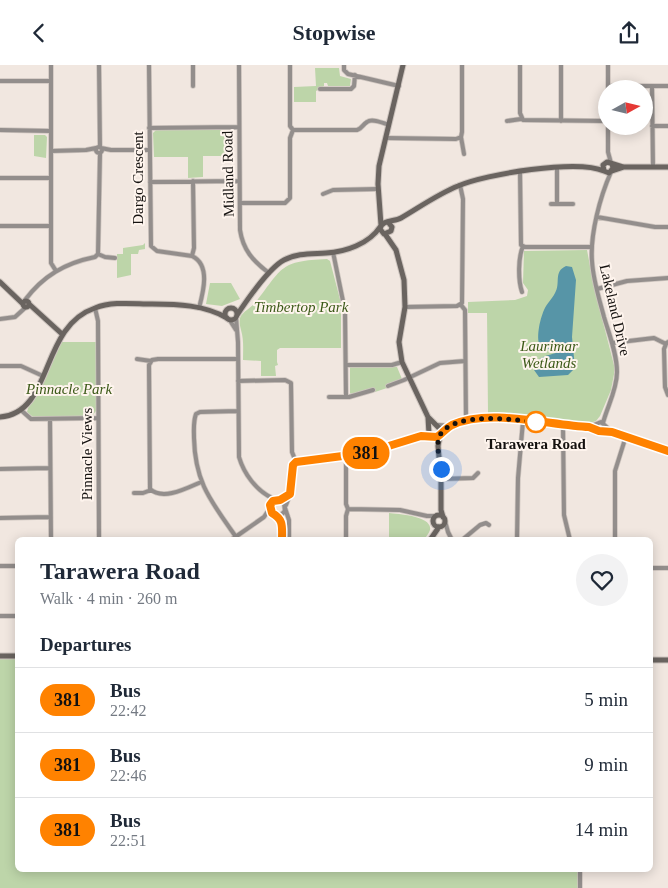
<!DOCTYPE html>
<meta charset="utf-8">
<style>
:root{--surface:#fff;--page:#f2f2f3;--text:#1f2937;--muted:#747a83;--line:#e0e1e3}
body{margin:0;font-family:"Times New Roman",serif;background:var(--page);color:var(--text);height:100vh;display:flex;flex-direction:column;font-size:19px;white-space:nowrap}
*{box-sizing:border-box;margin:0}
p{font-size:16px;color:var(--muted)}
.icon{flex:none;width:28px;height:28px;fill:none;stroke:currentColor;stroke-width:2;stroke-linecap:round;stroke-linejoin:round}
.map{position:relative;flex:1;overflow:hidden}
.sheet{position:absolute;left:15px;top:472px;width:638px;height:335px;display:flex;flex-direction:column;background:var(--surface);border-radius:8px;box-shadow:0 2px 12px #0003}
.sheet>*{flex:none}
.badge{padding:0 10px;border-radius:16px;font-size:18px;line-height:32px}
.needle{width:32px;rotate:82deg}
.controls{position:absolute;left:598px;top:15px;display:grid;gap:10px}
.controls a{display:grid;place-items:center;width:55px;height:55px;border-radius:50%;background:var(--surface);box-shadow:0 2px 12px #0003;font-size:25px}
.you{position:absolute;width:25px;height:25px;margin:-12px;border:4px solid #fff;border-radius:50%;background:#1a73e8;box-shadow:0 0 0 8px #1a73e833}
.map>.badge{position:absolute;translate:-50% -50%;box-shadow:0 0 0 2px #fff}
h2{padding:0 25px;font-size:19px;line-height:45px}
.round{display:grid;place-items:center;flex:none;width:52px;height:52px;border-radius:26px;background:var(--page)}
.overview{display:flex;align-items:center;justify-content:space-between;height:85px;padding:0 25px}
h1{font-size:24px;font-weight:800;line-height:38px}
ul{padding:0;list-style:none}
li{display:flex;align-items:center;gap:15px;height:65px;padding:0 25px;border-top:1px solid var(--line)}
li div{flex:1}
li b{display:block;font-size:19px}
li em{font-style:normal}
li .badge{min-width:55px;font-weight:700;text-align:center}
header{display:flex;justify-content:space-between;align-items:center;height:65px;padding:0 25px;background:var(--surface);font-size:22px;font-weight:800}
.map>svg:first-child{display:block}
.green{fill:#bdd5a9}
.water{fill:#5795a7}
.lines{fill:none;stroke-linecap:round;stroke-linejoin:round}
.street-casing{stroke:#cec5bf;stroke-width:5.5}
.secondary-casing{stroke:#cec5bf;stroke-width:7}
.street{stroke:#938e8c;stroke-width:4}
.secondary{stroke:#6a6460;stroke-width:5}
.line-casing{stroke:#fff;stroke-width:11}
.line{stroke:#ff8200;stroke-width:8}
.walk{stroke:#14110f;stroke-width:5;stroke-dasharray:0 9}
.stop-dot{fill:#fff;stroke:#ff8200;stroke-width:2.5}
.labels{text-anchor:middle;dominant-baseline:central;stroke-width:4;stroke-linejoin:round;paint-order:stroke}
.street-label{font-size:15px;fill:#14110f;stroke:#fef4ed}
.park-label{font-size:15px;font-style:italic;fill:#3b5917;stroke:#fef4ed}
.stop-label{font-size:15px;font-weight:bold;fill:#14110f;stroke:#fef4ed}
</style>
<header><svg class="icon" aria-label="back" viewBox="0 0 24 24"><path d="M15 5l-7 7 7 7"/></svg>Stopwise<svg class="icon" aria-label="share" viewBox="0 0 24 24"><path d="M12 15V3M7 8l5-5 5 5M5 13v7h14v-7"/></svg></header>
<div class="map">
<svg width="668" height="823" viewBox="0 0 668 823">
<rect width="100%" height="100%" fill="#f1e7e0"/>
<!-- green -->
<path class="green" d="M315,3H339L340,11L351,14L350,21H328L327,18H324V21L316,26V37H294V22L316,21Z
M229,64L232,67V91H203V112L188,113V92H154L153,68L156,65Z
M34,70H45L47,72L46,93L34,91Z
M145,178V184L139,185L138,189H131V210L117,213V189H123V183L143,180Z
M587,185L594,222L615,304L611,325L600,351L596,356L587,359L488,348L487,248H468V237L515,235L527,231L528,225L523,218L524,186Z
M327,194L330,196L341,238V283H280L277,285V297L278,300L275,301L276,311H261V296L243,295C243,285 244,275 241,265C240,261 239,257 240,253C242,247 252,242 256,237C283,202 280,196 327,194Z
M210,218H231L240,234L222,241L206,239Z
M60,277H96V346L92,351L33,352L27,347L28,343L37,331Z
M350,302H397L402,314L387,319V323L375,327L373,323L351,329L350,328Z
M389,448C398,449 433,451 430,465C429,468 426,472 424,475H389Z
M0,593H17L18,805H579L578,823H0Z"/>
<!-- water -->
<path class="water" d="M566,201L572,202L576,215L572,272L575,303L568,310L539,312L534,305C536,290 548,291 559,287L557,285L541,283C535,275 540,254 544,245C547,238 552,234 555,228C561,218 553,207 566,201Z"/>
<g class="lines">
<defs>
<path id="street" d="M51,0V198L56,206
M99,0L100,82
M149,0L151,181L157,186L192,191
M193,0V21
M239,0L240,165C243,185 253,196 269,208
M344,0V5L348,9L399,21
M520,0V48L523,55L606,56
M561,0V56
M608,0V24
M0,16H51
M608,21H668
M652,21L653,102
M320,24H351L354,21L355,10
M507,56L521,54
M608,61V87L611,98
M652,61H668
M149,63L239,62
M0,65L51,66
M293,65H357C363,63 362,60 367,57C372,53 383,58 389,60
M461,72L464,89
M386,73L456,74L461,72L462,67V0
M96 85a3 3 0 1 1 6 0a3 3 0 1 1-6 0Z
M101,83L111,85H149
M51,86L86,85L96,83
M557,103V139
M520,106L521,180L525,182H592
M0,113H51
M193,116L194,183L192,191C211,200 203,228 199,243
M150,117L239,116
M323,129L333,125L378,124
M240,138H285L290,133V73L293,65L290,61V0
M551,139H573
M597,152L655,162H668
M0,161H51
M333,187L345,246L346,332
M98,189L105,192L115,193
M597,224L627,216L668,213
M522,227C518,215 518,193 523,181
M25,235C43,211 65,198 95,192L98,189L100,88
M461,240L465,245L466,356
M405,242L457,241L462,238L463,134L460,120
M95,243L98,256L99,475
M236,252L238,277L239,392C244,409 256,425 272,433C277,435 280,435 284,438L285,446L282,449L277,450L272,447L270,443L273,436L278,434
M0,254L15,252L26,242
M229,254L236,265
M612,278L654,273L666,279L668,277
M666,279L664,284L665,322L668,330
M137,294L151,296
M346,300H392L402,297
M0,301H21L43,311
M238,316L285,315L291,318L292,387L296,397
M388,321L404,315L440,298L465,296
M329,332H349L373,325
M22,346L31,354L98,353
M50,354L51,475
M603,358C607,342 617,325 617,307C617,289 609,269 604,252C599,233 593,215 592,196C590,169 600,132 611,107
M438,360C456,363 473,352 491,352C524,353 556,360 589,362L599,366L612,367L668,386
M563,360L564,450L570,475
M589,362L601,357L611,366
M0,404L50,403
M441,414L473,413L478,408
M201,417C187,423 163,436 150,424L149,300L152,295L158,294H238
M134,428H143L151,425
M286,440L292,424L293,400L296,397L366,388L421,371H431
M285,443L289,455V475
M348,444L400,445L427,451H435
M277,450L281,457L282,475
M0,453L50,452
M445,456L448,467L452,475
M236,472C211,436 195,418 194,373C194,365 193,357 196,349L200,347L238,346
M231,475L264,452L270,443
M346,475V451L348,444L346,439V391
M462,475L480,460L486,458L489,460
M517,475L518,413L523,356
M615,475V406L626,371
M0,501H18
M650,503H668
M0,551H18
M580,823V805"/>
<path id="secondary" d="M612,99L613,103L609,108L604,106L603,100L607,97L623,102
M612,106L624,102H668
M388,157L392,162L391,166L384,169L380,164C382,154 394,157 401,153C420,142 438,129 458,121C486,109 577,94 604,106
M381,160L378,119L379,101L403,0
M385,169L396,185L404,215L405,242L399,277L402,297L428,352L429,369L435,372L440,370
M0,217L23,239
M23 239a3 3 0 1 1 6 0a3 3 0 1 1-6 0Z
M29,239L62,269
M225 249a6 6 0 1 1 12 0a6 6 0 1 1-12 0Z
M237,250C247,235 269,203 284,195C297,188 311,189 326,188C345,187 369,179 380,162
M0,352C54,348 39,262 95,243C113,236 134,239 152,239C177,239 205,240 227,253
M428,352L441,365L438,381L441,414V445L443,452
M433 456a6 6 0 1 1 12 0a6 6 0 1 1-12 0Z
M430,475L439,462
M0,591H18
M650,595H668"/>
</defs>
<!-- street casing -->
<use href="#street" class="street-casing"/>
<!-- secondary casing -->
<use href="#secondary" class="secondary-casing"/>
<!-- street -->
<use href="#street" class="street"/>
<!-- secondary -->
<use href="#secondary" class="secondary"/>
</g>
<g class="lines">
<defs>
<path id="line" d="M282,475C282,461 284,455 272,448L270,440L273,436L280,435L290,429L293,400L296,397L366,388L421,371L437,372C442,369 446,363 452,360C489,343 548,360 589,362L599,366L612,367L668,386"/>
</defs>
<!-- line casing -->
<use href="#line" class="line-casing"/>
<!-- line -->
<use href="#line" class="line"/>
<!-- walk -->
<path class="walk" d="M441,404C440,394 435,379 440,370C454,345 520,355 543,358L536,357"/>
</g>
<!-- markers -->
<circle class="stop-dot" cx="536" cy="357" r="10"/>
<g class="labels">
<!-- street labels -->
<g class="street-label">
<text transform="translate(228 109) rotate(-91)">Midland Road</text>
<text transform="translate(138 113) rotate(-90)">Dargo Crescent</text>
<text transform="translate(615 245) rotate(77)">Lakeland Drive</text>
<text transform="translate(87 389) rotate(-90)">Pinnacle Views</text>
</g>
<!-- park labels -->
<g class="park-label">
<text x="301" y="242">Timbertop Park</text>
<text x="549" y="281">Laurimar<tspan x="549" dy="17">Wetlands</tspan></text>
<text x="69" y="324">Pinnacle Park</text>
</g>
<!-- stop labels -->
<g class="stop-label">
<text x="536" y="379">Tarawera Road</text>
</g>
</g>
</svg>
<div class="controls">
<a><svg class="needle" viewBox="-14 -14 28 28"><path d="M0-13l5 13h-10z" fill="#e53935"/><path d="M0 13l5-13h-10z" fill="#747a83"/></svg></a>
</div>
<div class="you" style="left:441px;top:404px"></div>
<b class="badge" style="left:366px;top:388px;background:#ff8200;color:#111">381</b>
<section class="sheet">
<div class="overview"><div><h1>Tarawera Road</h1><p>Walk · 4 min · 260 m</p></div><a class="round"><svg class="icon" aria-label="heart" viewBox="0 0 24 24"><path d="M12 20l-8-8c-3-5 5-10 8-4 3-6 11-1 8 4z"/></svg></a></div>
<h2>Departures</h2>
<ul>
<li><span class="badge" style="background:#ff8200;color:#111">381</span><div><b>Bus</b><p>22:42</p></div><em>5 min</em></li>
<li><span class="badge" style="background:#ff8200;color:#111">381</span><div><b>Bus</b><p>22:46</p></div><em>9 min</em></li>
<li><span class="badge" style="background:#ff8200;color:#111">381</span><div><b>Bus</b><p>22:51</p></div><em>14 min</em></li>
</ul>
</section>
</div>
